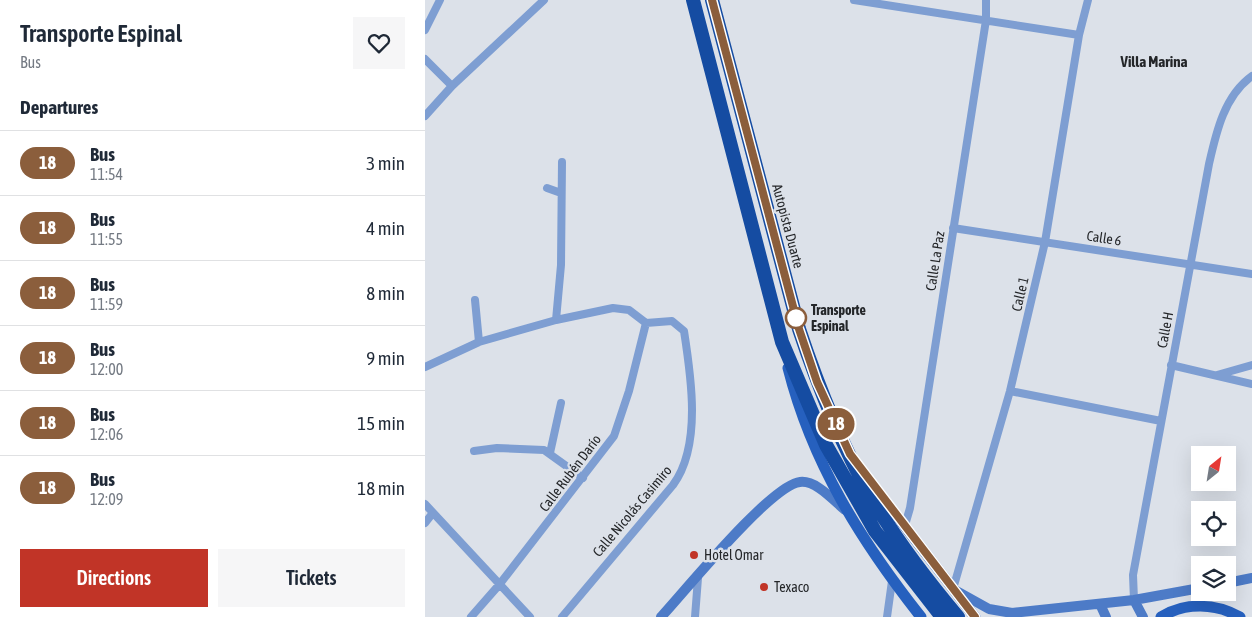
<!DOCTYPE html>
<meta charset="utf-8">
<style>
:root{--surface:#fff;--page:#f6f6f7;--text:#1f2937;--muted:#747a83;--line:#e0e1e3;--accent:#c13427}
body{margin:0;font-family:"Asap Condensed",sans-serif;background:var(--page);color:var(--text);height:100vh;display:flex;flex-direction:column;font-size:19px;white-space:nowrap}
*{box-sizing:border-box;margin:0}
p{font-size:16px;color:var(--muted)}
.icon{flex:none;width:28px;height:28px;fill:none;stroke:currentColor;stroke-width:2;stroke-linecap:round;stroke-linejoin:round}
.map{position:relative;flex:1;overflow:hidden}
.drawer{display:flex;flex-direction:column;background:var(--surface);width:425px}
.drawer>*{flex:none}
.badge{padding:0 10px;border-radius:16px;font-size:18px;line-height:32px}
.needle{width:32px;rotate:30deg}
.fabs{position:absolute;left:766px;top:446px;display:grid;gap:10px}
.fabs a{display:grid;place-items:center;width:45px;height:45px;border-radius:0px;background:var(--surface);box-shadow:0 5px 20px #0002;font-size:25px}
.map>.badge{position:absolute;translate:-50% -50%;box-shadow:0 0 0 2px #fff}
h2{padding:0 20px;font-size:19px;line-height:45px}
.round{display:grid;place-items:center;flex:none;width:52px;height:52px;border-radius:0px;background:var(--page)}
.overview{display:flex;align-items:center;justify-content:space-between;height:85px;padding:0 20px}
h1{font-size:24px;font-weight:600;line-height:38px}
.button{display:flex;gap:10px;margin-top:auto;padding:10px 20px}
.button a{flex:1;height:58px;border-radius:0px;background:var(--accent);color:#fff;font-size:20px;font-weight:600;line-height:58px;text-align:center}
.button a+a{background:var(--page);color:var(--text)}
ul{padding:0;list-style:none}
li{display:flex;align-items:center;gap:15px;height:65px;padding:0 20px;border-top:1px solid var(--line)}
li div{flex:1}
li b{display:block;font-size:19px}
li em{font-style:normal}
li .badge{min-width:55px;font-weight:700;text-align:center}
main{display:flex;flex:1;min-height:0}
.map>svg:first-child{display:block}
.lines{fill:none;stroke-linecap:round;stroke-linejoin:round}
.street{stroke:#7e9ed2;stroke-width:8}
.secondary{stroke:#4d7bc7;stroke-width:10}
.primary{stroke:#2660be;stroke-width:11}
.highway{stroke:#154ca2;stroke-width:14}
.line-casing{stroke:#fff;stroke-width:11}
.line{stroke:#8b5e3c;stroke-width:8}
.stop-dot{fill:#fff;stroke:#8b5e3c;stroke-width:2.5}
.poi-dot{fill:#c13427;stroke:#dce1e9;stroke-width:2}
.labels{text-anchor:middle;dominant-baseline:central;stroke-width:5;stroke-linejoin:round;paint-order:stroke}
.street-label{font-size:14px;fill:#242629;stroke:#dce1e9}
.stop-label{font-size:14px;font-weight:bold;fill:#242629;stroke:#dce1e9;text-anchor:start}
.poi-label{font-size:14px;fill:#242629;stroke:#dce1e9;text-anchor:start}
.neighbourhood-label{font-size:15px;font-weight:bold;fill:#242629;stroke:#dce1e9}
</style>
<main>
<section class="drawer">
<div class="overview"><div><h1>Transporte Espinal</h1><p>Bus</p></div><a class="round"><svg class="icon" aria-label="heart" viewBox="0 0 24 24"><path d="M12 20l-8-8c-3-5 5-10 8-4 3-6 11-1 8 4z"/></svg></a></div>
<h2>Departures</h2>
<ul>
<li><span class="badge" style="background:#8b5e3c;color:#fff">18</span><div><b>Bus</b><p>11:54</p></div><em>3 min</em></li>
<li><span class="badge" style="background:#8b5e3c;color:#fff">18</span><div><b>Bus</b><p>11:55</p></div><em>4 min</em></li>
<li><span class="badge" style="background:#8b5e3c;color:#fff">18</span><div><b>Bus</b><p>11:59</p></div><em>8 min</em></li>
<li><span class="badge" style="background:#8b5e3c;color:#fff">18</span><div><b>Bus</b><p>12:00</p></div><em>9 min</em></li>
<li><span class="badge" style="background:#8b5e3c;color:#fff">18</span><div><b>Bus</b><p>12:06</p></div><em>15 min</em></li>
<li><span class="badge" style="background:#8b5e3c;color:#fff">18</span><div><b>Bus</b><p>12:09</p></div><em>18 min</em></li>
</ul>
<div class="button"><a>Directions</a><a>Tickets</a></div>
</section>
<div class="map">
<svg width="827" height="617" viewBox="0 0 827 617">
<rect width="100%" height="100%" fill="#dce1e9"/>
<g class="lines">
<!-- street -->
<path class="street" d="M429,0L654,35
M0,30L15,0
M0,59L27,86
M0,116L27,86L119,0
M122,188L136,193
M528,228L827,274
M50,300L54,342
M131,320L136,265L137,162
M746,365L827,384
M0,367L54,342L131,320L188,308L204,310L221,323
M792,375L827,365
M585,391L736,421
M49,451L72,448L119,450L158,478
M125,453L136,403
M0,504L105,617
M0,523L7,514
M480,525L485,508L561,20V0
M528,589L585,391L620,242L654,35L663,0
M709,600L708,575L784,164C791,133 799,96 827,76
M46,617L74,585L189,436L204,391L221,323
M137,617L248,485C277,446 266,376 259,331L247,321L221,323
M270,617L273,578
M462,617L467,581"/>
<!-- secondary -->
<path class="secondary" d="M802,583L827,578
M528,589L564,609L587,613L709,600L775,588
M709,600L718,617
M675,604L681,617
M236,617C260,591 346,485 375,482C391,480 408,500 420,510"/>
<!-- primary -->
<path class="primary" d="M363,368C387,463 436,541 496,617
M435,468L550,617
M736,617C760,602 791,603 815,617"/>
<!-- highway -->
<path class="highway" d="M268,0L357,342L401,445L450,531L517,617
M287,0L374,329C393,386 416,444 446,497C471,540 501,579 533,617"/>
</g>
<g class="lines">
<defs>
<path id="line" d="M287,0L374,329L392,382L425,454L550,617"/>
</defs>
<!-- line casing -->
<use href="#line" class="line-casing"/>
<!-- line -->
<use href="#line" class="line"/>
</g>
<!-- markers -->
<circle class="stop-dot" cx="371" cy="318" r="10"/>
<g class="poi-dot">
<circle cx="269" cy="555" r="5"/>
<circle cx="339" cy="587" r="5"/>
</g>
<g class="labels">
<!-- street labels -->
<g class="street-label">
<text transform="translate(363 226) rotate(75)">Autopista Duarte</text>
<text transform="translate(679 238) rotate(9)">Calle 6</text>
<text transform="translate(510 261) rotate(-81)">Calle La Paz</text>
<text transform="translate(595 294) rotate(-77)">Calle 1</text>
<text transform="translate(740 330) rotate(-79)">Calle H</text>
<text transform="translate(145 473) rotate(-53)">Calle Rubén Darío</text>
<text transform="translate(207 511) rotate(-50)">Calle Nicolás Casimiro</text>
</g>
<!-- stop labels -->
<g class="stop-label">
<text x="386" y="310">Transporte<tspan x="386" dy="16">Espinal</tspan></text>
</g>
<!-- poi labels -->
<g class="poi-label">
<text x="279" y="555">Hotel Omar</text>
<text x="349" y="587">Texaco</text>
</g>
<!-- neighbourhood labels -->
<g class="neighbourhood-label">
<text x="729" y="61">Villa Marina</text>
</g>
</g>
</svg>
<div class="fabs">
<a><svg class="needle" viewBox="-14 -14 28 28"><path d="M0-13l5 13h-10z" fill="#e53935"/><path d="M0 13l5-13h-10z" fill="#747a83"/></svg></a>
<a><svg class="icon" aria-label="locate" viewBox="0 0 24 24"><circle cx="12" cy="12" r="6"/><path d="M12 2v4M12 18v4M2 12h4M18 12h4"/></svg></a>
<a><svg class="icon" aria-label="layers" viewBox="0 0 24 24"><path d="M12 4l9 5-9 5-9-5zM3 14l9 5 9-5"/></svg></a>
</div>
<b class="badge" style="left:411px;top:424px;background:#8b5e3c;color:#fff">18</b>
</div>
</main>
